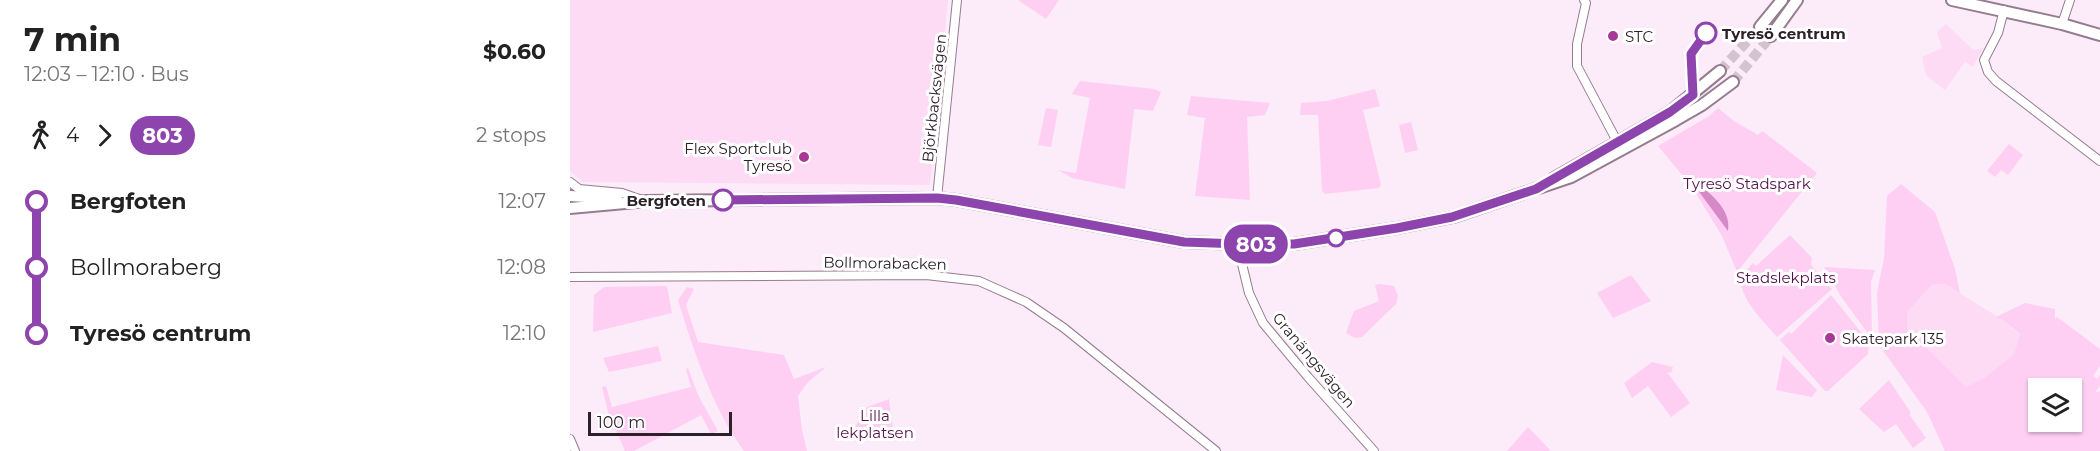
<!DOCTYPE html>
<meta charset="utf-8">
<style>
:root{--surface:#fff;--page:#f2f2f2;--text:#222;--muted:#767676}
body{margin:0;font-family:Montserrat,sans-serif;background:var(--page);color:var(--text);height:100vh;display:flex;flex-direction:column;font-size:22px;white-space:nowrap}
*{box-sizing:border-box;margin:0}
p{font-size:20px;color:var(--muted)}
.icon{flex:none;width:33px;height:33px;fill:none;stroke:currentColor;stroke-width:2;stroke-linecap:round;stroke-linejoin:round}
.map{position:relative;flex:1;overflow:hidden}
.sheet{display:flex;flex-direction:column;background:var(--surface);width:570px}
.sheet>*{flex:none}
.badge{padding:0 12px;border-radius:20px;font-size:21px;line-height:39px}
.controls{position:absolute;left:1458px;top:378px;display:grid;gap:12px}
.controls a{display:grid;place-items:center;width:54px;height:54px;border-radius:0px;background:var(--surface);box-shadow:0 2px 4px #0004;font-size:30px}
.scale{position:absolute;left:18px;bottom:15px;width:144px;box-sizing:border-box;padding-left:6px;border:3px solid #2c2129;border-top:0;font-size:16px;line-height:21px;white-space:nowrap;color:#2c2129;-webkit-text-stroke:4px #fff;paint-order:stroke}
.map>.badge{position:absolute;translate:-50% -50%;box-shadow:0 0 0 3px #fff}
.legs{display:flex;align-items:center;gap:9px;height:66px;padding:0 24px;font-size:20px}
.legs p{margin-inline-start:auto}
.headline{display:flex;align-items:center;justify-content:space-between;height:102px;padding:0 24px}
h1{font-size:33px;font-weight:700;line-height:45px}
ul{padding:0 24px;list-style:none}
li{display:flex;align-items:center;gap:21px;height:66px;font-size:22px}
li i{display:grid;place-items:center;width:9px;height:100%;margin:0 8px;background:currentColor}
li i::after{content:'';width:15px;height:15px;margin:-8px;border:4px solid;border-radius:50%;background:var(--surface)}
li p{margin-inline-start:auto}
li:first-child i{background:linear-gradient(#0000 50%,currentColor 0)}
li:last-child i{background:linear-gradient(currentColor 50%,#0000 0)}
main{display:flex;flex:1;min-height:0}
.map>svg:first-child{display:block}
.built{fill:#fddbf5}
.green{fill:#fecff3;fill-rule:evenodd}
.water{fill:#d689c7}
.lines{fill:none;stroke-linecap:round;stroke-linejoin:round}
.secondary-tunnel{stroke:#d2c3cf;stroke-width:10;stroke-dasharray:10 5;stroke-linecap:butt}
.street-casing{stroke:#957c8f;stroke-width:10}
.secondary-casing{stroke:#957c8f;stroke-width:14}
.street{stroke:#fff;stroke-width:8}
.secondary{stroke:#fff;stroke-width:10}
.line-1-casing{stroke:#fff;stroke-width:14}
.line-1{stroke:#8e44ad;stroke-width:9}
.stop-1-dot{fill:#fff;stroke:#8e44ad;stroke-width:3}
.poi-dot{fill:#a73896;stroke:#fff;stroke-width:2}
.labels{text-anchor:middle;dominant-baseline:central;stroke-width:6;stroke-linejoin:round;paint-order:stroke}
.stop-label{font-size:15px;font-weight:bold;fill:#2c2129;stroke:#fff;text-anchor:start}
.poi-label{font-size:15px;fill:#2c2129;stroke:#fff;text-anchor:start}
.street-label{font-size:15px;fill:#2c2129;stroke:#fff}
.park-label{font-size:15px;fill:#55114c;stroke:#fff}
</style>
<main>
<section class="sheet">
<div class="headline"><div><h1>7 min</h1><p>12:03 – 12:10 · Bus</p></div><b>$0.60</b></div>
<div class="legs"><svg class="icon" aria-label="walk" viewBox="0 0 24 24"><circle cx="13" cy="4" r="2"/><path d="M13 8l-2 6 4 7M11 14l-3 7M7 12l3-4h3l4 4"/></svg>4<svg class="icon" aria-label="forward" viewBox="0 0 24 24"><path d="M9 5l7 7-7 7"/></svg><b class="badge" style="background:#8e44ad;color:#fff">803</b><p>2 stops</p></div>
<ul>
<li><i style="color:#8e44ad"></i><b>Bergfoten</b><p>12:07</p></li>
<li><i style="color:#8e44ad"></i><span>Bollmoraberg</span><p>12:08</p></li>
<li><i style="color:#8e44ad"></i><b>Tyresö centrum</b><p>12:10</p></li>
</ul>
</section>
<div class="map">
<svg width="1530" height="451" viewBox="0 0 1530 451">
<rect width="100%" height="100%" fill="#fcebf8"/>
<!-- built -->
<path class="built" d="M0,0H378L360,185L13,182L0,171Z
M1376,24L1403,50L1413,48L1403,67L1395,62L1375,90L1356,75L1352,57L1372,48L1367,32Z
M1363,284H1375L1433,320L1450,335L1444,354L1414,378L1396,387L1337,328V312Z"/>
<!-- green -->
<path class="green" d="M448,0H489L476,19Z
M510,81L584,89L591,92L583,111L564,109L555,189L502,178L488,170L506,173L520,98L502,94Z
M805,89L810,106L793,110L811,185L809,188L755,194L752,191L748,115H730L731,103L757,101Z
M621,96L700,103L695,115L677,117L680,200L625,196L635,118L617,115Z
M476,108L488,110L481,147L468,145Z
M1148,108L1164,121L1188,135L1192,131L1195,133L1247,173L1167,272L1152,236L1122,187L1088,146L1139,116Z
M841,122L848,150L835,153L829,125Z
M1439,144L1453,155L1438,175L1431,170L1425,177L1417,171Z
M1331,184L1365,212L1385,269L1390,293L1375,284H1363L1337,312V328L1396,387L1414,378L1444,354L1450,334L1433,320L1426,317L1455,303L1485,309V319L1487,317L1530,349V366L1523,376L1527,379L1530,375V386L1525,393L1530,391V451H1375L1357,412L1309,345L1307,292L1314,259L1317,196ZM1502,388V422H1468V388Z
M1220,235L1242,258L1241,265L1262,289L1207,337C1192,319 1172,302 1170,278L1181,265L1183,263L1186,266Z
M1254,267L1305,270L1301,282L1302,339L1272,298Z
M1061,275L1081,301L1043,318L1027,293Z
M809,284L824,286L828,296L826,304L792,337L785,338L776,333L784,311L809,301L805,285Z
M97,286L102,313L23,332L24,295L34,287Z
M117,287L124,289L116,305L128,342L214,355L224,379L256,367L238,382L228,396L232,430L237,451H174C142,407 124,352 108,300Z
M1261,295L1299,342L1298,354L1258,391H1255L1210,340L1219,332L1221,334Z
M88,346L92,361L39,372L33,358Z
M1213,355L1247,390L1242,397L1206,390Z
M1082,362L1103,367L1101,373L1097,372L1120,403L1101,417L1078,386L1062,398L1054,383Z
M118,368L128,395L148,431L141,434L131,415L64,451H55L38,412L32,387L36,386L42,407L121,387L116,369Z
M1319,380L1341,413L1339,414L1356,438L1343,448L1326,424L1314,432L1289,409Z
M319,399L324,435L298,441L285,427L297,407Z
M958,427L981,451H937Z"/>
<!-- water -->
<path class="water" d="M1124,179C1138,193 1162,208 1158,231L1121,181Z"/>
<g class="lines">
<!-- secondary-tunnel -->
<path class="secondary-tunnel" d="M1150,71L1190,27
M1163,82L1201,36"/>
<defs>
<path id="street" d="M1014,0L1016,3L1007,44V66L1049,145
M1434,10L1428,33L1414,60L1418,72L1426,81L1530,161
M1492,24L1500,0
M0,182L9,189L52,193L72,200
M367,198L387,0
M671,244L672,264L679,293L693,323L738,377L804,451
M0,277L356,275L409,281L456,302L494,328L646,451
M0,439L5,451"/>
<path id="secondary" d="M1382,0L1492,24L1530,35
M1190,27L1212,0
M1201,36L1227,0
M984,178L1100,112L1150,71
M0,196L47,199
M0,208L77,201L367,198L386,200L614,242L671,244H724L827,228L883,217L1001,177L1106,120L1132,105L1163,82"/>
</defs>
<!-- street casing -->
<use href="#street" class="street-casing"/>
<!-- secondary casing -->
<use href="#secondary" class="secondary-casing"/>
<!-- street -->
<use href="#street" class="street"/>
<!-- secondary -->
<use href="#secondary" class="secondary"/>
</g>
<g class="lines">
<defs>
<path id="line-1" d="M153,200L367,198L386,200L614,242L671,244H724L827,228L882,217L966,189L1100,112L1123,95L1121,54L1136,33"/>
</defs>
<!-- line-1 casing -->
<use href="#line-1" class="line-1-casing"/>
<!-- line-1 -->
<use href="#line-1" class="line-1"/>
</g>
<!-- markers -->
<g class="stop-1-dot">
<circle cx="1136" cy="33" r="10"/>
<circle cx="153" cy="200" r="10"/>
<circle cx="766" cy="238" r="8"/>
</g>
<g class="poi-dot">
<circle cx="1043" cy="36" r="6"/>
<circle cx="234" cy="157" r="6"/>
<circle cx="1260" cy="338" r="6"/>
</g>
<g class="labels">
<!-- stop labels -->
<g class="stop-label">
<text x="1152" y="33">Tyresö centrum</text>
<text x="136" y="200" text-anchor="end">Bergfoten</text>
</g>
<!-- poi labels -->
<g class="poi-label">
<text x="1055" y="36">STC</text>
<text x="222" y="148" text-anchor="end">Flex Sportclub<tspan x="222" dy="17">Tyresö</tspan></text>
<text x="1272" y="338">Skatepark 135</text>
</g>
<!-- street labels -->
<g class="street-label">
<text transform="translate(364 98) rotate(-84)">Björkbacksvägen</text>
<text transform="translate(315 263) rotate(1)">Bollmorabacken</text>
<text transform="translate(744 360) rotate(50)">Granängsvägen</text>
</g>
<!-- park labels -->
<g class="park-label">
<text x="1177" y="183">Tyresö Stadspark</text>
<text x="1216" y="277">Stadslekplats</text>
<text x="305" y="415">Lilla<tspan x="305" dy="17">lekplatsen</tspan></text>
</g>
</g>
</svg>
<div class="controls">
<a><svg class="icon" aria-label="layers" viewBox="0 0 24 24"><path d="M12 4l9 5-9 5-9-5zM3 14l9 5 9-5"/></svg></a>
</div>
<div class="scale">100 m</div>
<b class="badge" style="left:686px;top:244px;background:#8e44ad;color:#fff">803</b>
</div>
</main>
